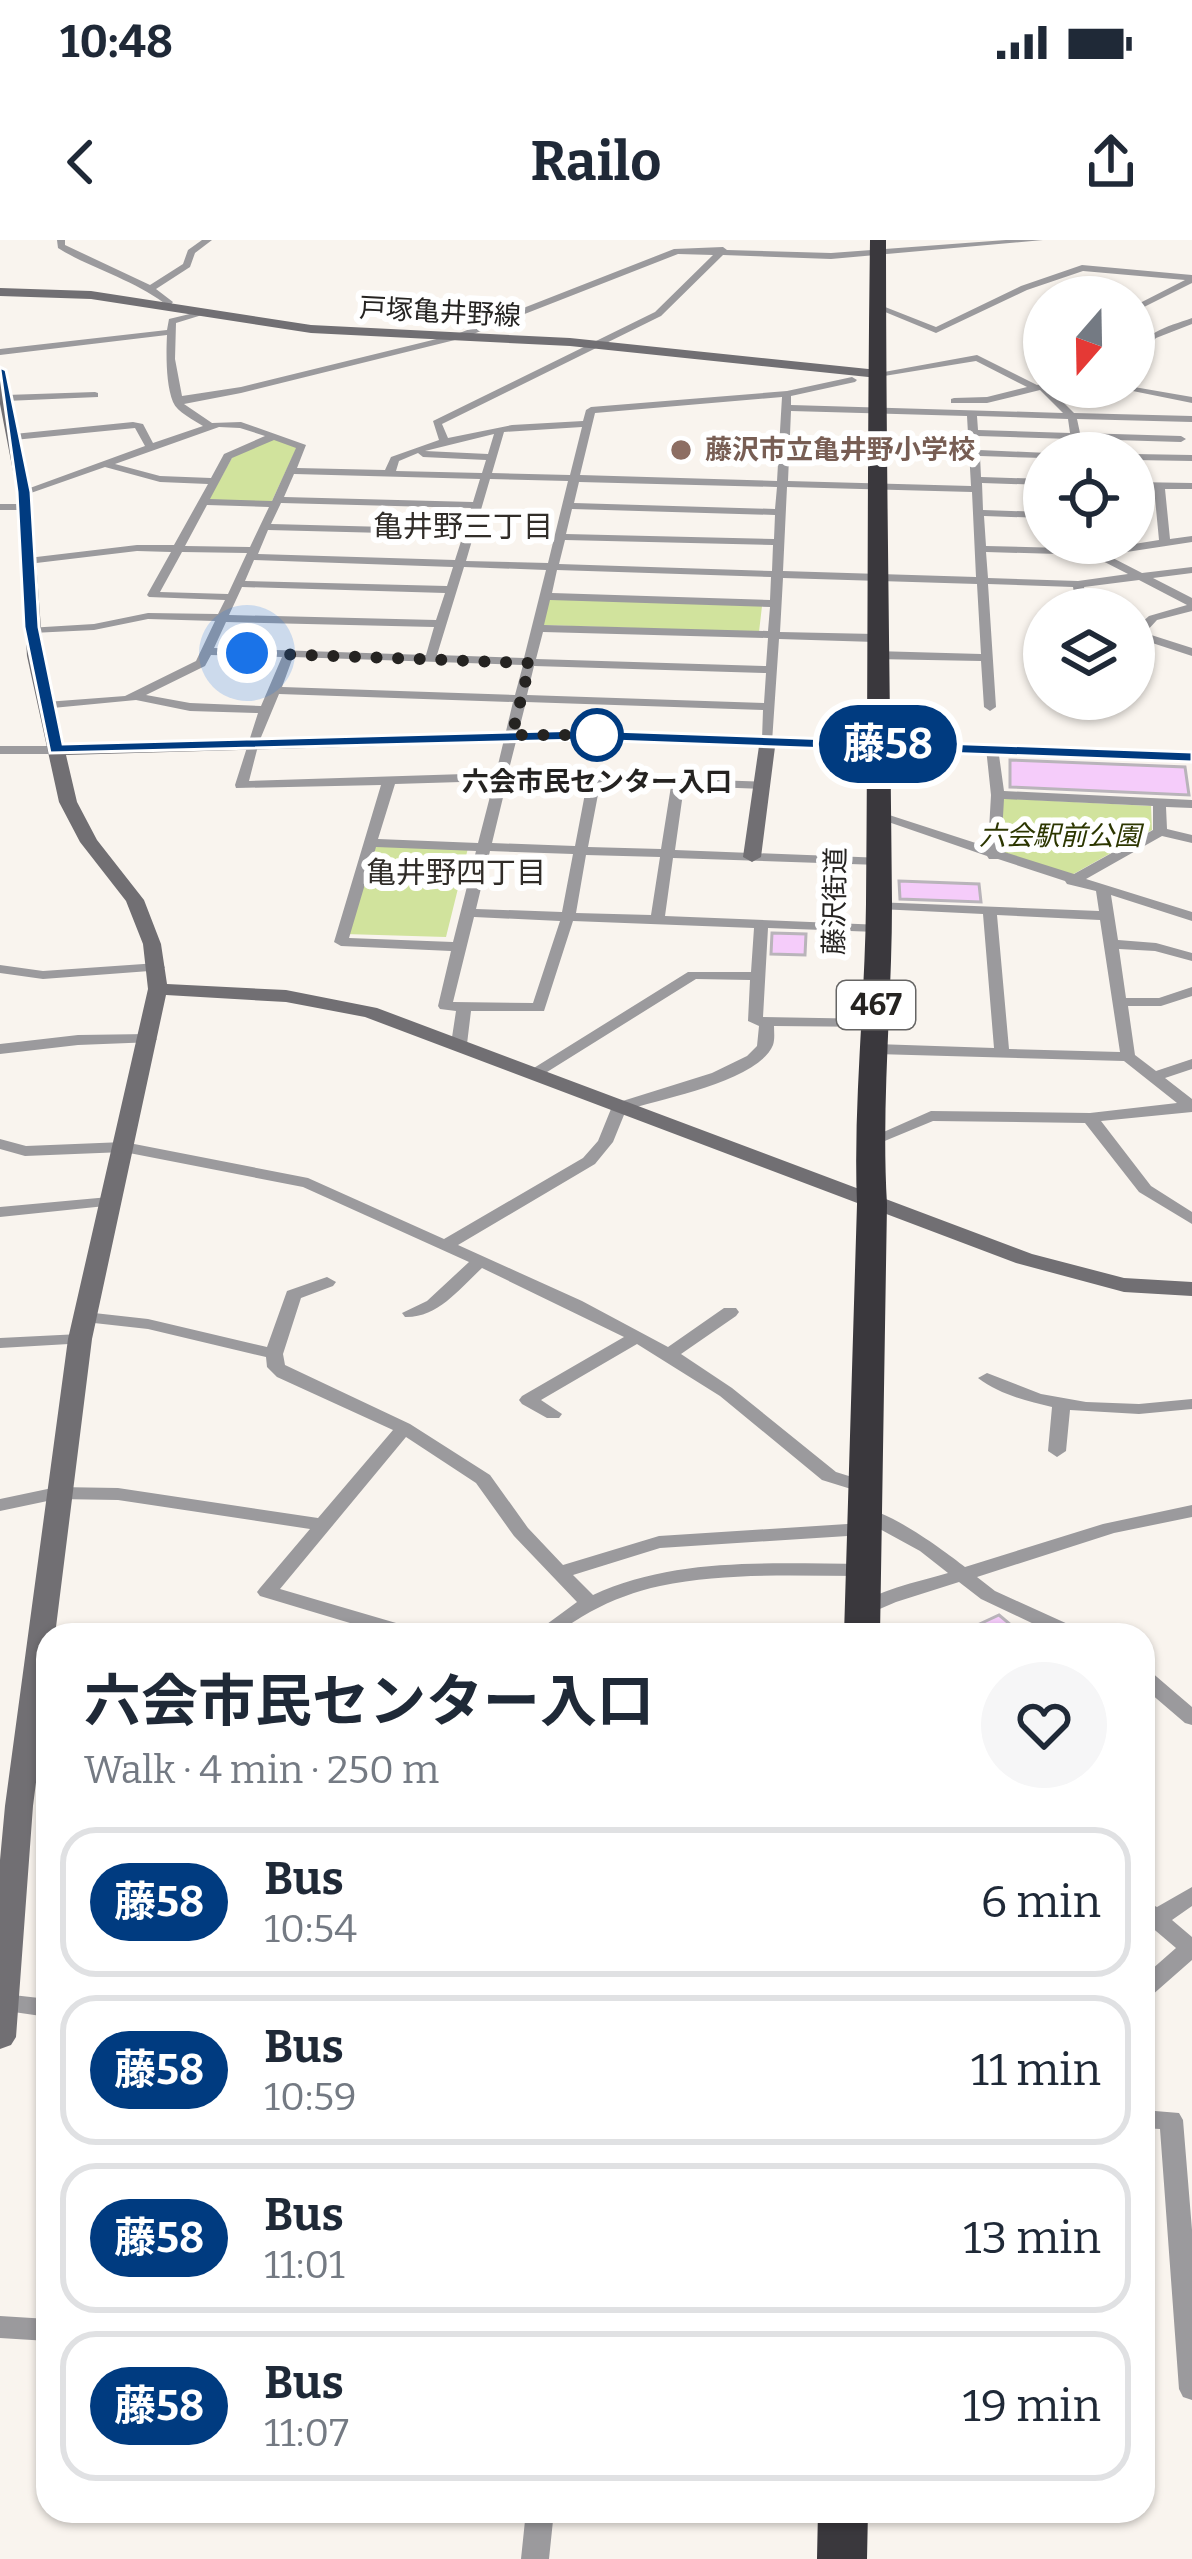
<!DOCTYPE html>
<meta charset="utf-8">
<style>
:root{--surface:#fff;--page:#f6f6f7;--text:#1f2937;--muted:#747a83;--line:#e0e1e3}
body{margin:0;font-family:Bitter,"Noto Sans JP",serif;background:var(--page);color:var(--text);height:100vh;display:flex;flex-direction:column;font-size:45px;white-space:nowrap}
*{box-sizing:border-box;margin:0}
p{font-size:39px;color:var(--muted)}
.icon{flex:none;width:66px;height:66px;fill:none;stroke:currentColor;stroke-width:2;stroke-linecap:round;stroke-linejoin:round}
.map{position:relative;flex:1;overflow:hidden}
.sheet{position:absolute;left:36px;top:1383px;width:1119px;height:900px;display:flex;flex-direction:column;background:var(--surface);border-radius:36px;box-shadow:0 3px 9px #0004}
.sheet>*{flex:none}
.badge{padding:0 24px;border-radius:39px;font-size:42px;line-height:78px}
.needle{width:78px;rotate:200deg}
.controls{position:absolute;left:1023px;top:36px;display:grid;gap:24px}
.controls a{display:grid;place-items:center;width:132px;height:132px;border-radius:50%;background:var(--surface);box-shadow:0 3px 9px #0004;font-size:60px}
.you{position:absolute;width:60px;height:60px;margin:-30px;border:9px solid #fff;border-radius:50%;background:#1a73e8;box-shadow:0 0 0 18px #1a73e833}
.map>.badge{position:absolute;translate:-50% -50%;box-shadow:0 0 0 6px #fff}
.round{display:grid;place-items:center;flex:none;width:126px;height:126px;border-radius:63px;background:var(--page)}
.head{display:flex;align-items:center;justify-content:space-between;height:204px;padding:0 48px}
h1{font-size:57px;font-weight:700;line-height:90px}
ul{padding:0;list-style:none}
li{display:flex;align-items:center;gap:36px;height:150px;margin:0 24px 18px;padding:0 24px;border:6px solid var(--line);border-radius:36px}
li div{flex:1}
li b{display:block;font-size:45px}
li em{font-style:normal}
li .badge{min-width:132px;font-weight:700;text-align:center}
.status{display:flex;justify-content:space-between;align-items:center;height:84px;padding:0 60px;background:var(--surface);direction:ltr}
.status svg{height:33px;fill:currentColor}
header{display:flex;justify-content:space-between;align-items:center;height:156px;padding:0 48px;background:var(--surface);font-size:54px;font-weight:700}
.map>svg:first-child{display:block}
.green{fill:#d1e39d}
.building{fill:#f5ccfa;stroke:#b9b4ba;stroke-width:3}
.lines{fill:none;stroke-linecap:round;stroke-linejoin:round}
.street{fill:#9b9a9d;fill-rule:evenodd}
.secondary{fill:#716f73;fill-rule:evenodd}
.highway{fill:#3a383d;fill-rule:evenodd}
.line{fill:#003b80;stroke:#fff;stroke-width:3}
.walk{stroke:#252321;stroke-width:12;stroke-dasharray:0 21.6}
.education-dot{fill:#8d6e63;stroke:#fff;stroke-width:4.5}
.stop-dot{fill:#fff;stroke:#003b80;stroke-width:6}
.labels{text-anchor:middle;dominant-baseline:central;stroke-width:12;stroke-linejoin:round;paint-order:stroke}
.far-street-label{font-size:27px;fill:#252321;stroke:#fff}
.far-education-label{font-size:27px;font-weight:bold;fill:#785e54;stroke:#fff;text-anchor:start}
.far-stop-label{font-size:27px;font-weight:bold;fill:#252321;stroke:#fff}
.far-park-label{font-size:27px;font-style:italic;fill:#2c3600;stroke:#fff}
.far-neighbourhood-label{font-size:30px;fill:#312d29;stroke:#fff}
.shield{fill:#fff;stroke:#666564;stroke-width:3}
.shield-label{font-size:30px;font-weight:bold;fill:#252321}
</style>
<div class="status"><b>10:48</b><svg viewBox="0 0 49 12"><path d="M0 12V9h3v3zM5 12V6h3v6zM10 12V3h3v9zM15 12V0h3v12zM26 1h20v11H26zM47 4h2v5h-2z"/></svg></div>
<header><svg class="icon" aria-label="back" viewBox="0 0 24 24"><path d="M15 5l-7 7 7 7"/></svg>Railo<svg class="icon" aria-label="share" viewBox="0 0 24 24"><path d="M12 15V3M7 8l5-5 5 5M5 13v7h14v-7"/></svg></header>
<div class="map">
<svg width="1192" height="2319" viewBox="0 0 1192 2319">
<rect width="100%" height="100%" fill="#f9f4ee"/>
<!-- green -->
<path class="green" d="M273,199L297,207L271,263L208,261L233,216Z
M547,359L762,366L759,392L541,385Z
M999,558L1151,566L1152,590L1070,636L1002,614Z
M372,604L468,608L446,697L345,694Z"/>
<!-- building -->
<path class="building" d="M1010,520L1185,527L1189,555L1010,547Z
M899,641L979,644L981,662L900,659Z
M772,693L806,694L805,715L771,714Z
M999,1375L1023,1395H956Z"/>
<g class="lines">
<!-- street -->
<path class="street" d="M57,0H65V5L150,45L183,24L188,10L202,0H212L195,13L190,27L156,49L173,62L167,69L163,66L164,63C132,39 92,29 58,8Z
M1006,0H1043L831,19L723,15L661,76L442,184L448,198L512,185L583,181L586,170L591,167L787,151L852,137L857,140L855,142L791,156V165L1063,173L1040,150L987,163H951V159L954,158L987,157L1027,147L976,121L878,137L873,134L977,115L1037,145L1044,143V147H1048L1074,173L1192,176V182L1077,179L1080,193L1181,196L1186,199L1181,202L1081,199L1084,213H1074L1071,199L978,196L979,210L1048,213H1044V218L980,216L981,237L1044,239V245L982,243L983,270L1044,272V278L984,276L986,306L1103,309L1159,300L1154,248H1134V242L1192,243V249H1165L1170,299L1192,296V302L1107,315L1142,333L1192,327V333L1153,338L1192,358V371L1157,380L1145,393L1192,408V416L1134,397V389L1149,376L1187,365L1139,340L1084,347L1089,369H1077L1073,347L988,344L996,467L990,471L984,467L981,421L875,419L869,415L875,411L981,414L977,344L783,338L780,392L875,394L881,398L875,402L779,399L772,502L762,499L763,470L526,462L508,533L769,542L770,545L764,549L684,546L675,610L884,618V624L879,625L673,618L665,676L882,685L884,688L877,692L768,688L763,777L875,779L882,783L875,787L774,786C774,792 775,799 773,805C759,841 660,859 626,870L613,902L595,924L458,1005L582,1061L668,1107L724,1068H736L739,1072L736,1076L681,1114L732,1148L836,1232L871,1243L873,1247L871,1251L864,1253L822,1240L720,1156L637,1104L541,1160L562,1174L559,1178H547L522,1164L519,1160L522,1156L624,1097L482,1028C459,1049 438,1078 405,1077L402,1073L427,1061L469,1022L303,947L124,912L25,916L0,909V899L26,906L124,902L308,938L444,999L583,918L598,901L613,864L712,833L747,816L757,806L759,786L748,781L750,740L696,739L539,837H529V831L688,732H751L754,688L573,681L544,771H471L467,804L459,809L454,807L451,804L456,771L440,769L438,766L451,711L341,706L334,702L381,545L236,548L235,545L258,473L190,471L136,460L42,469L40,466L46,462L125,456L196,421L215,381L148,379L94,390L32,393L28,392V388L94,384L148,373L218,374L225,360L149,357L147,355L171,312L137,311L28,324L22,321L28,318L137,305H174L208,244L160,242L105,227L28,254L19,252L145,206L135,188L14,200L9,197L14,194L133,182L143,184L153,203L203,186C194,180 177,172 173,162C166,145 166,115 167,95L0,115V109L167,90L169,79L202,71V75L176,83L175,119L182,156L241,147L457,94L674,9L723,7L727,10L831,13ZM678,14L713,15L655,72L433,181L439,200L391,217L385,230L297,228L306,205L241,182L212,183L184,164L241,153L463,98ZM782,157L777,241L580,235L595,173ZM791,171L967,176L971,246L788,241ZM977,176L1068,179L1070,193L978,190ZM219,187L240,188L265,196L224,214L211,238L160,236L115,224ZM582,187L570,235L492,233L504,192ZM494,194L488,214L425,211ZM274,200L296,208L272,261L210,259L232,218ZM418,213L423,217L486,220L482,233L396,231L399,221ZM294,234L480,239L473,262L284,257ZM490,239L568,241L548,323L466,321ZM579,242L777,247L775,269L574,263ZM787,247L972,252L976,337L783,331ZM281,263L471,268L465,289L271,284ZM207,265L269,267L250,307L185,306ZM572,269L775,275L774,299L566,294ZM268,290L463,295L455,320L258,314ZM565,300L773,305L772,331L559,324ZM182,312L247,313L228,354L160,352ZM986,312L1091,315L1128,334L1078,341L988,338ZM254,320L453,327L447,346L245,341ZM464,327L546,330L524,418L437,415ZM557,330L771,337L770,360L552,353ZM242,347L445,353L436,380L229,375ZM550,360L770,367L768,391L544,385ZM226,382L434,387L426,415L214,408ZM543,392L768,398L766,426L536,419ZM211,415L282,417L261,466L190,463L146,455L205,426ZM293,417L523,425L515,455L282,447ZM534,426L766,433L764,463L527,455ZM279,454L513,462L496,533L249,541L259,502ZM494,541L478,603L378,599L395,544ZM507,541L587,543L575,606L492,603ZM600,544L671,546L661,609L588,607ZM376,607L476,611L453,702L349,698ZM490,611L573,614L562,672L476,669ZM586,615L660,617L651,675L576,673ZM474,677L560,681L533,763L453,762Z
M1082,25L1192,35V43L1134,72V66L1185,40L1083,31L1027,50L936,93L873,67L880,65L936,87L1021,46Z
M1192,78V84L1156,98L1134,122C1138,93 1167,87 1192,78Z
M1113,147H1134L1192,157V163Z
M95,152L98,153V157L6,161L1,158L6,155Z
M1134,214L1192,215V221L1134,220Z
M0,264H26L31,267L26,270H0Z
M1089,459H1101V475H1093Z
M992,504L998,508L1004,551L1192,560V568L1166,567L1167,589L1192,595V603L1162,596L1086,639L1192,672V681L1111,655L1118,700L1156,703L1192,713V721L1155,711L1119,709L1126,758H1159L1192,747V756L1161,766H1128L1135,815L1156,831L1192,819V829L1165,838L1192,859V872L1101,881L1151,946L1192,972V984L1139,952L1085,883L933,881L875,905H863L861,902L931,871L1090,873L1177,863L1124,821L876,814L868,809L876,804L994,808L983,674L879,669L872,665L874,662L1099,671L1096,651L1067,644L1065,641L998,619H989L987,616L871,576L883,573L988,607L991,555L986,508ZM1004,559L1153,566V590L1074,634L1001,611ZM997,675L1100,680L1120,812L1009,809Z
M0,506H56L62,510L56,514H0Z
M158,723L165,727L163,730L43,739L0,733V725L43,731Z
M149,794L157,799L154,802L78,805L0,814V804L78,795Z
M109,957L117,962L115,965L0,977V967Z
M327,1037L336,1042L333,1046L301,1058L283,1114L285,1125L410,1184L490,1235L528,1288L563,1325L659,1296L863,1283L873,1289L863,1295L660,1308L573,1335L593,1355C677,1316 774,1324 865,1324L875,1330L865,1336C797,1336 727,1332 660,1346C636,1351 612,1360 590,1372C566,1385 562,1395 532,1395L577,1362L514,1296L476,1243L406,1197L280,1349L420,1390L423,1395H390L260,1356L257,1352L260,1348L310,1289L118,1260L57,1259L0,1271V1259L57,1247L118,1248L318,1278L393,1190L277,1137L267,1127L266,1117L148,1089L85,1082L76,1077L85,1072L148,1079L267,1107L287,1051Z
M80,1094L89,1099L86,1103L0,1108V1098Z
M987,1133L1041,1154L1086,1162L1139,1164L1192,1159V1169L1139,1174L1070,1170L1066,1211L1057,1217L1048,1211L1052,1167C1026,1161 999,1154 978,1138Z
M1192,1265V1277L1114,1293L977,1337L995,1351L1081,1390L1084,1395H1057L981,1359L959,1342L896,1362L861,1377L851,1371C876,1349 916,1343 948,1333L920,1311L856,1276L854,1272L856,1268C883,1265 943,1310 965,1327L1103,1284Z
M1143,1429L1150,1431L1192,1467V1485L1185,1483L1143,1447Z
M1192,1647V1666L1172,1680L1192,1697V1720L1151,1756L1143,1759V1737L1176,1708L1143,1680V1660L1157,1667Z
M4,1754L48,1759V1777L0,1770V1756Z
M1143,1870L1179,1873L1183,1880L1192,1990V2160L1183,2157L1179,2149L1160,1889L1143,1888Z
M0,2076L48,2079V2101L0,2098Z
M526,2271H554L549,2319H521Z"/>
<!-- secondary -->
<path class="secondary" d="M0,48L91,51L311,85L570,98L878,130L884,134L878,138L570,106L311,93L91,59L0,56Z
M0,127L6,131L31,252L43,416L63,505L585,490L1192,512V522L775,507L761,617L752,622L743,617L759,506L585,500L66,515L77,562L97,600L144,660L161,704L167,744L286,750L377,768L1032,1014L1124,1038L1192,1042V1056L1124,1052L1016,1023L365,777L286,762L166,755L92,1099L55,1395H48V1448L33,1566L16,1797L11,1805L0,1809V1620L5,1566L68,1099L148,749L143,704L126,661L80,602L59,562L27,416L17,252L0,164Z"/>
<!-- highway -->
<path class="highway" d="M870,0H886C886,221 890,443 892,664C892,764 881,864 887,964L880,1395H844L857,964C853,864 865,764 866,664C868,443 867,221 870,0Z
M818,2271H868L867,2319H817Z"/>
</g>
<!-- line -->
<path class="line" d="M0,127L6,130L31,252L39,387L63,504L585,490L1192,512V522L585,500L50,513L24,387L17,252L0,130Z"/>
<g class="lines">
<!-- walk -->
<path class="walk" d="M247,413L530,423L512,495H597"/>
</g>
<!-- markers -->
<circle class="education-dot" cx="681" cy="210" r="12"/>
<circle class="stop-dot" cx="597" cy="495" r="24"/>
<g class="labels">
<!-- far-street labels -->
<g class="far-street-label">
<text transform="translate(440 72) rotate(3)">戸塚亀井野線</text>
<text transform="translate(835 661) rotate(-89)">藤沢街道</text>
</g>
<!-- far-education labels -->
<g class="far-education-label">
<text x="705" y="210">藤沢市立亀井野小学校</text>
</g>
<!-- far-stop labels -->
<g class="far-stop-label">
<text x="597" y="542">六会市民センター入口</text>
</g>
<!-- far-park labels -->
<g class="far-park-label">
<text x="1060" y="596">六会駅前公園</text>
</g>
<!-- far-neighbourhood labels -->
<g class="far-neighbourhood-label">
<text x="463" y="287">亀井野三丁目</text>
<text x="456" y="633">亀井野四丁目</text>
</g>
<!-- shield labels -->
<rect class="shield" x="837" y="741" width="78" height="48" rx="9"/>
<g class="shield-label">
<text x="876" y="765">467</text>
</g>
</g>
</svg>
<div class="controls">
<a><svg class="needle" viewBox="-14 -14 28 28"><path d="M0-13l5 13h-10z" fill="#e53935"/><path d="M0 13l5-13h-10z" fill="#747a83"/></svg></a>
<a><svg class="icon" aria-label="locate" viewBox="0 0 24 24"><circle cx="12" cy="12" r="6"/><path d="M12 2v4M12 18v4M2 12h4M18 12h4"/></svg></a>
<a><svg class="icon" aria-label="layers" viewBox="0 0 24 24"><path d="M12 4l9 5-9 5-9-5zM3 14l9 5 9-5"/></svg></a>
</div>
<div class="you" style="left:247px;top:413px"></div>
<b class="badge" style="left:888px;top:504px;background:#003b80;color:#fff">藤58</b>
<section class="sheet">
<div class="head"><div><h1>六会市民センター入口</h1><p>Walk · 4 min · 250 m</p></div><a class="round"><svg class="icon" aria-label="heart" viewBox="0 0 24 24"><path d="M12 20l-8-8c-3-5 5-10 8-4 3-6 11-1 8 4z"/></svg></a></div>
<ul>
<li><span class="badge" style="background:#003b80;color:#fff">藤58</span><div><b>Bus</b><p>10:54</p></div><em>6 min</em></li>
<li><span class="badge" style="background:#003b80;color:#fff">藤58</span><div><b>Bus</b><p>10:59</p></div><em>11 min</em></li>
<li><span class="badge" style="background:#003b80;color:#fff">藤58</span><div><b>Bus</b><p>11:01</p></div><em>13 min</em></li>
<li><span class="badge" style="background:#003b80;color:#fff">藤58</span><div><b>Bus</b><p>11:07</p></div><em>19 min</em></li>
</ul>
</section>
</div>
